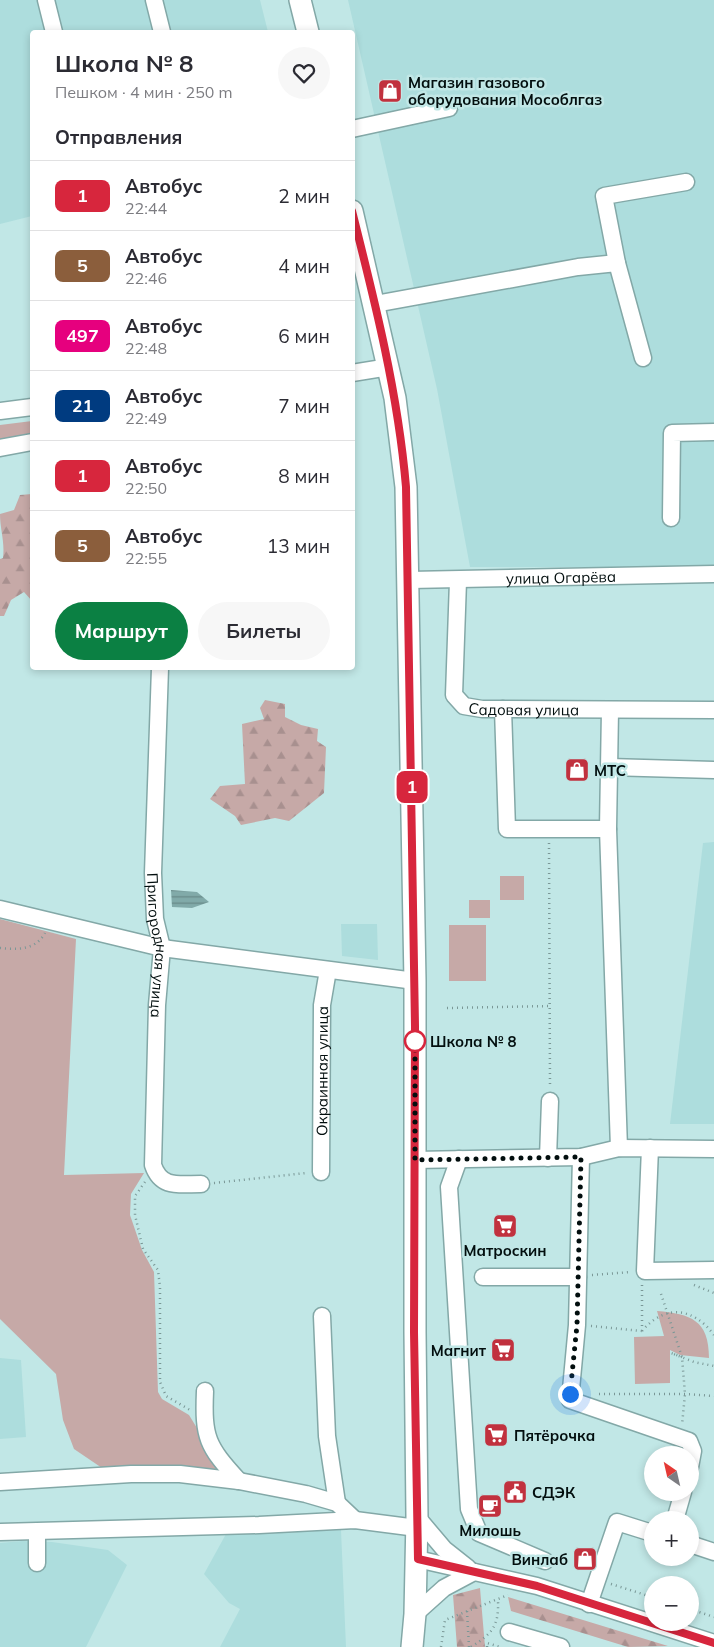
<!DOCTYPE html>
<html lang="ru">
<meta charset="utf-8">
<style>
:root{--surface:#fff;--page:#f7f7f7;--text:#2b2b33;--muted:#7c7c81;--line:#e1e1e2;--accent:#0b8043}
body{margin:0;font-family:Mulish,sans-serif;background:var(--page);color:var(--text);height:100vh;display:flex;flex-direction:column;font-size:19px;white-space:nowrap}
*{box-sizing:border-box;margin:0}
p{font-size:16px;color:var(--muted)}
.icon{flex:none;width:28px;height:28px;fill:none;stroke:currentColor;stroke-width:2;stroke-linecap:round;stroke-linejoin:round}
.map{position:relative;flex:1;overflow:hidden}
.drawer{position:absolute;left:30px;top:30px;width:325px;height:640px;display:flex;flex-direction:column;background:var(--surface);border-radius:5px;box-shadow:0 2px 8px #0003}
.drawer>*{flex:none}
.badge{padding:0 10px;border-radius:8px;font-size:18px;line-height:32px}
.needle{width:32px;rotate:326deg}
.fabs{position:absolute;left:644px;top:1446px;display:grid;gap:10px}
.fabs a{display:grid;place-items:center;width:55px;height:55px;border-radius:50%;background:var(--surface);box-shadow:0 2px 8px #0003;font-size:25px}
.you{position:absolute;width:25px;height:25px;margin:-12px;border:4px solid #fff;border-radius:50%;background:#1a73e8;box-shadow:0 0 0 8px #1a73e833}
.map>.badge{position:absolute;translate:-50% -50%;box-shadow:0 0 0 2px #fff}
h2{padding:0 25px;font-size:19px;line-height:45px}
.round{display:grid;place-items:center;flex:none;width:52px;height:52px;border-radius:26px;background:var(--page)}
.head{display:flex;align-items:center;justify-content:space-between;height:85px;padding:0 25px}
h1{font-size:24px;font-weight:700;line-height:38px}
.primary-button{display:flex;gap:10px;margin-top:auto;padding:10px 25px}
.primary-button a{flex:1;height:58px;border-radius:30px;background:var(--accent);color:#fff;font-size:20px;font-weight:700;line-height:58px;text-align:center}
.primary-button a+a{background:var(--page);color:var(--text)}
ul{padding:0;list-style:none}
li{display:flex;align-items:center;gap:15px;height:70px;padding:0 25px;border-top:1px solid var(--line)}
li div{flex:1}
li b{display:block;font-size:19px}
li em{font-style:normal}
li .badge{min-width:55px;font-weight:700;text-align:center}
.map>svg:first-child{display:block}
.built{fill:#addddd}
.green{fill:#c6a9a7}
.forest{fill:url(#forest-firs)}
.water{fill:url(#water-rules)}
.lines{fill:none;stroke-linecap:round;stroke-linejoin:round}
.minor-casing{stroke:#83a8a7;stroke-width:19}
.major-casing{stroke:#83a8a7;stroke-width:24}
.path{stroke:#7a9796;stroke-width:2.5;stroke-dasharray:1 4;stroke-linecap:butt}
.minor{stroke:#fff;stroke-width:16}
.major{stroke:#fff;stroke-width:21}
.line-casing{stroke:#fff;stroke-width:11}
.line{stroke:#d7263d;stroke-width:8}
.walk{stroke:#020e0e;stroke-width:5;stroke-dasharray:0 9}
.stop-dot{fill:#fff;stroke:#d7263d;stroke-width:2.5}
.labels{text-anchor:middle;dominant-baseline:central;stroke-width:5;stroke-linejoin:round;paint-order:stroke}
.poi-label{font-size:15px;font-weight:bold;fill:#020e0e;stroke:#c1e7e6;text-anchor:start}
.street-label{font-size:15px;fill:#020e0e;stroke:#c1e7e6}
.stop-label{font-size:15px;font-weight:bold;fill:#020e0e;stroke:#c1e7e6;text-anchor:start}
</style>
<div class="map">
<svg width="714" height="1647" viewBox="0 0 714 1647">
<defs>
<pattern id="forest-firs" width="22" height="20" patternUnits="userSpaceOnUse" patternTransform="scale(1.25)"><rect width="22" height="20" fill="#c6a9a7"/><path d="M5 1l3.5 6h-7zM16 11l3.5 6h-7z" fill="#a8908f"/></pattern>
<pattern id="water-rules" width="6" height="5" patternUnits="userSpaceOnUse" patternTransform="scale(1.25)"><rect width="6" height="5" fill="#81aaa9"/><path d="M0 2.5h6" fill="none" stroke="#678988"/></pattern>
</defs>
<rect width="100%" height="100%" fill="#c1e7e6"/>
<!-- built -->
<path class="built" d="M0,0H260L268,32H32V216L0,224Z
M348,0H714V567H470L437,389Z
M714,842V1124H670L703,843Z
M341,924H377L378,960L342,956Z
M0,1358L21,1360L26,1437L0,1439Z
M341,1530L346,1647H220L240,1609L229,1603L204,1574L226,1534Z
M22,1541L52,1542L108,1550L127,1565L86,1647H0V1543Z"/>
<!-- green -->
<path class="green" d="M32,421V438L0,443V425Z
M500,876H524V900H500Z
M469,900H490V918H469Z
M0,919L76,939L64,1175L144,1173L131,1194L130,1215L142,1250L154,1272L158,1392L162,1399L189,1415L208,1446L230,1475L105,1470L74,1449L63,1420L56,1374L0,1319Z
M449,925H486V981H449Z
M657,1311C691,1314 709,1320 709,1358L680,1355L670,1350V1383L635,1384L634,1337L664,1336Z"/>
<!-- forest -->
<path class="forest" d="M32,494V609V601L24,592L11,600L4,616H0V559L3,558C5,541 0,530 0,514L14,510L20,495Z
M265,700L285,704V717L301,725L318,729L317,741L326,747L324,793L289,821L275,818L241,825L235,816L210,799L220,786L245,784L242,724L264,719L260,708Z
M480,1588L485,1647H457L453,1595Z
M508,1597L668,1646L628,1647L511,1611Z"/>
<!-- water -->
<path class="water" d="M171,890L197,892L209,902L192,908L172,907Z"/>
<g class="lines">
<defs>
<g id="minor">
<path d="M46,0L54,32"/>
<path d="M154,0L162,32"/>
<path d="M352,129L449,108"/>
<path d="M617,263L604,196L686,182"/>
<path d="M375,304L578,267L617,263L643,358"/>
<path d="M352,373L389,367"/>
<path d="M0,411L32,407"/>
<path d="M0,448L32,442"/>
<path d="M671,518L672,433L714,432"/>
<path id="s1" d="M410,580L714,574"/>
<path id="s2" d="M458,581L454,695L464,706L482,709L714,710"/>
<path id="s3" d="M160,668L153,873L155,919L162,948L157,1005L153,1165C161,1189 179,1184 201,1184"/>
<path d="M503,709L507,829H608"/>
<path d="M610,710L608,829L619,1148"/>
<path d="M609,767L714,770"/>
<path d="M0,909L162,948L415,981"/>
<path d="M650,1148L645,1271L714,1270"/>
<path d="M581,1157L577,1325L570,1400L689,1441L693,1451L690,1467"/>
<path d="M548,1158L550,1101"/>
<path d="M459,1159L449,1187L469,1509L479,1533L545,1561"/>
<path d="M415,1160L581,1157L619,1148L714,1149"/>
<path id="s4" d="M321,1172L322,1005L328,970"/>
<path d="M483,1277H578"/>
<path d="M322,1316L327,1436L337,1503"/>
<path d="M205,1391C203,1438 207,1446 239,1481"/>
<path d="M0,1482L131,1474H180L239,1481L306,1494L337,1503L355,1520"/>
<path d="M417,1517L444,1549L468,1568"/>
<path d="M675,1520L683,1492"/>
<path d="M0,1532L259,1525L355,1520L417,1528"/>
<path d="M690,1544L714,1552"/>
<path d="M417,1559L537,1586L714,1643"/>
<path d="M37,1563V1532"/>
<path d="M589,1604L617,1522L652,1533"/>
<path d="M415,1614L444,1588L474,1572"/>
<path d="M509,1632L561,1647"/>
</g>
<path id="major" d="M300,0L308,32
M352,211L395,398L406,487L415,981V1332L417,1517L415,1614L412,1647"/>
</defs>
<!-- minor casing -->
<use href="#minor" class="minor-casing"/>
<!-- major casing -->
<use href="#major" class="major-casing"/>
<!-- path -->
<path class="path" d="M549,843L550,1087
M0,948C17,950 36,950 45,933
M447,1008L550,1006
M145,1182L135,1196V1215L143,1249L158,1270L160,1287V1382L166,1396L190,1410
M214,1183L306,1173
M592,1275L631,1272
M694,1285L714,1293
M661,1294L682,1357L685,1394L682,1425
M591,1326L642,1331
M642,1331C665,1304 693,1307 714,1335
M642,1331V1284
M682,1357L671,1353L694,1362L714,1366
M599,1394H685L714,1396
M611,1584L652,1597
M690,1609L714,1617
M467,1611L469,1647
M441,1647L445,1620L508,1595
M471,1647C493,1633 499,1626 498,1599
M487,1647V1643L500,1647"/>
<!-- minor -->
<use href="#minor" class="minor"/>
<!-- major -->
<use href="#major" class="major"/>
</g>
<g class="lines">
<defs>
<path id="line" d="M352,211C375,302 398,393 406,487L415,1026L414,1332L418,1559L537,1586L714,1643"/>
</defs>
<!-- line casing -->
<use href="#line" class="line-casing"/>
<!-- line -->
<use href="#line" class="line"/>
<!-- walk -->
<path class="walk" d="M415,1041V1160L581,1157L577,1325L570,1394"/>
</g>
<!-- icons -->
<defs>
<symbol id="shop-square" viewBox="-11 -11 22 22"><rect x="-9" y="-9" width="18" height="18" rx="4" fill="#c1313e" stroke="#c1e7e6"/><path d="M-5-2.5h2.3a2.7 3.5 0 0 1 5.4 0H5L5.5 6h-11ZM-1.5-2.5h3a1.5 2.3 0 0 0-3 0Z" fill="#fff"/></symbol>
<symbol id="supermarket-square" viewBox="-11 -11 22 22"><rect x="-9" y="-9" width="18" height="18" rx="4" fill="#c1313e" stroke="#c1e7e6"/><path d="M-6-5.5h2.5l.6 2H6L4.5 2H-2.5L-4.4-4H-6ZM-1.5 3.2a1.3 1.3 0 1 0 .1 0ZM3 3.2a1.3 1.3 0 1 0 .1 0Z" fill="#fff"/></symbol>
<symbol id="civic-square" viewBox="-11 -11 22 22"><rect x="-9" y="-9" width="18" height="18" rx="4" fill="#c1313e" stroke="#c1e7e6"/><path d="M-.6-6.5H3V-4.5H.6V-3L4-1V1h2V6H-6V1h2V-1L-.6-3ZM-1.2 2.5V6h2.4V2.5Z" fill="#fff"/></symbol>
<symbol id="cafe-square" viewBox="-11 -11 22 22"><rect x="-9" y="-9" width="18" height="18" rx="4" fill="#c1313e" stroke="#c1e7e6"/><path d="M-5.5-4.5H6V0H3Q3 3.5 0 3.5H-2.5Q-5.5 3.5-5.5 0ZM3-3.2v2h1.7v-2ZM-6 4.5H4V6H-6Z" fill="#fff"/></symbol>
</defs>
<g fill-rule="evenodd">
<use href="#shop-square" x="376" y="77" width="28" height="28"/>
<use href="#shop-square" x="563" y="756" width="28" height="28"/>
<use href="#supermarket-square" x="491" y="1212" width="28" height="28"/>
<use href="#supermarket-square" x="489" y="1336" width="28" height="28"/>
<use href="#supermarket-square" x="482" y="1421" width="28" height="28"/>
<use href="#civic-square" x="501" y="1478" width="28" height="28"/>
<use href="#cafe-square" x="476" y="1492" width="28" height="28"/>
<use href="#shop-square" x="571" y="1545" width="28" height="28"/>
</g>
<!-- markers -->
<circle class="stop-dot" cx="415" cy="1041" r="10"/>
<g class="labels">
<!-- poi labels -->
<g class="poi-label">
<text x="408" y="82">Магазин газового<tspan x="408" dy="17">оборудования Мособлгаз</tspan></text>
<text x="594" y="770">МТС</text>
<text x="505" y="1250" text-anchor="middle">Матроскин</text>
<text x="486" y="1350" text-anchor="end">Магнит</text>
<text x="514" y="1435">Пятёрочка</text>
<text x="532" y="1492">СДЭК</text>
<text x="490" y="1530" text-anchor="middle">Милошь</text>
<text x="568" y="1559" text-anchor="end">Винлаб</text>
</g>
<!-- street labels -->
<g class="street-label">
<text stroke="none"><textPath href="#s1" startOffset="151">улица Огарёва</textPath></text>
<text stroke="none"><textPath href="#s2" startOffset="189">Садовая улица</textPath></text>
<text stroke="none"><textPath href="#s3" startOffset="278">Пригородная улица</textPath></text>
<text stroke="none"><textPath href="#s4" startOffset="101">Окраинная улица</textPath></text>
</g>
<!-- stop labels -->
<g class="stop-label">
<text x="430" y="1041">Школа № 8</text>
</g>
</g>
</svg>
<div class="fabs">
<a><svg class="needle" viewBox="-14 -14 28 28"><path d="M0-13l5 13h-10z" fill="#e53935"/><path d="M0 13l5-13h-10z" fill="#7c7c81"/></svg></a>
<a>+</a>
<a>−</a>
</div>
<div class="you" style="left:570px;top:1394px"></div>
<b class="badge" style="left:412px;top:787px;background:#d7263d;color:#fff">1</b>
<section class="drawer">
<div class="head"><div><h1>Школа № 8</h1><p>Пешком · 4 мин · 250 m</p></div><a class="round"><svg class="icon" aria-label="heart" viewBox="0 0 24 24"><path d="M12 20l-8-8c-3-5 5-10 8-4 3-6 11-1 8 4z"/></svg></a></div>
<h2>Отправления</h2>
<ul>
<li><span class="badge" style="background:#d7263d;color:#fff">1</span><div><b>Автобус</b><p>22:44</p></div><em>2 мин</em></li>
<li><span class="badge" style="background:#8b5e3c;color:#fff">5</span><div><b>Автобус</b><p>22:46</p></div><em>4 мин</em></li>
<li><span class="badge" style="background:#e6007e;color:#fff">497</span><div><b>Автобус</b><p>22:48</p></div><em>6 мин</em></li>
<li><span class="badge" style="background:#003b80;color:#fff">21</span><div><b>Автобус</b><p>22:49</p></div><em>7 мин</em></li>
<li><span class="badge" style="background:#d7263d;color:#fff">1</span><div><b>Автобус</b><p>22:50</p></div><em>8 мин</em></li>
<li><span class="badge" style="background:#8b5e3c;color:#fff">5</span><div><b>Автобус</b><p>22:55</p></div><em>13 мин</em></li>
</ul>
<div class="primary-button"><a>Маршрут</a><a>Билеты</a></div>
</section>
</div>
